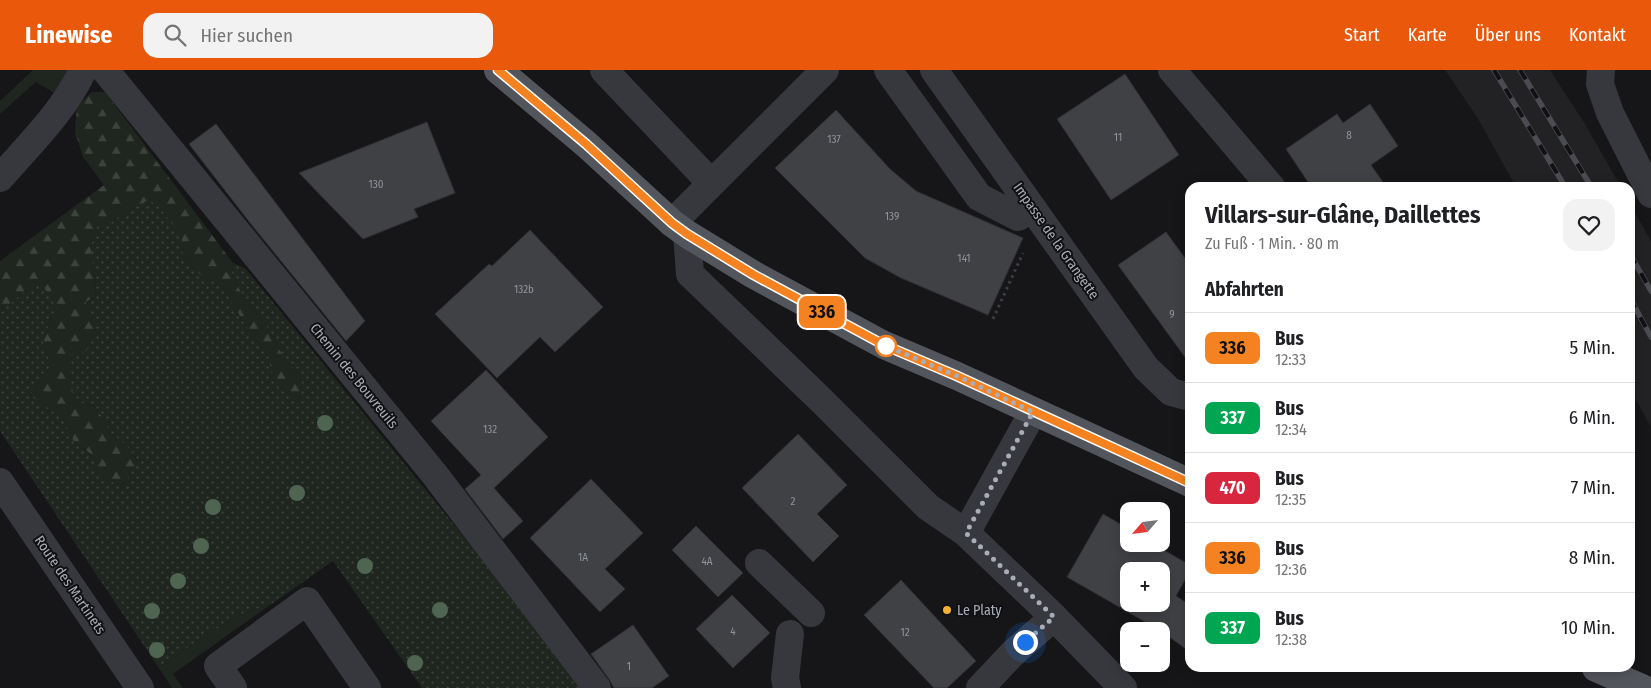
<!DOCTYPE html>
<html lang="de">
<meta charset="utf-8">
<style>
:root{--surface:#fff;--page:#f2f2f2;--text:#202124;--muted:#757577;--line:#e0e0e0;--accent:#ea580c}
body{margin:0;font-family:"Fira Sans Condensed",sans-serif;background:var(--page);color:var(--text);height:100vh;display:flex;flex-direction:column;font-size:19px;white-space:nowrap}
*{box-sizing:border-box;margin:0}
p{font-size:16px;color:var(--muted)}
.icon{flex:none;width:28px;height:28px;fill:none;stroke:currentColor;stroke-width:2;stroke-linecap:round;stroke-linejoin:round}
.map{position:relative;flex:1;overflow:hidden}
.side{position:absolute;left:1185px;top:112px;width:450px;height:490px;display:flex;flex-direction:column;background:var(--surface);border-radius:15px;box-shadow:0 2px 12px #0003}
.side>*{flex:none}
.badge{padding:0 10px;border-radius:8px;font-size:18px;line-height:32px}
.needle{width:32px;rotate:242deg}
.buttons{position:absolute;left:1120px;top:432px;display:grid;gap:10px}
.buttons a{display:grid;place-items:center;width:50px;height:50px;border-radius:10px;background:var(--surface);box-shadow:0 2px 12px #0003;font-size:25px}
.you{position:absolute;width:25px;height:25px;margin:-12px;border:4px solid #fff;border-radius:50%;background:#1a73e8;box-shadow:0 0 0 8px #1a73e833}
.map>.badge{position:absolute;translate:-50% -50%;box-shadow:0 0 0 2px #fff}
h2{padding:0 20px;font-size:19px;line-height:45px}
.round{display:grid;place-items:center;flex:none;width:52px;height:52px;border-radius:15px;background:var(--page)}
.headline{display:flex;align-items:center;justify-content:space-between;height:85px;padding:0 20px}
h1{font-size:24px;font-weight:700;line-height:38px}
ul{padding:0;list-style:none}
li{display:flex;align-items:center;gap:15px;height:70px;padding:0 20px;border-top:1px solid var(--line)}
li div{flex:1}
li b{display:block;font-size:19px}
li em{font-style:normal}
li .badge{min-width:55px;font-weight:700;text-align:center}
header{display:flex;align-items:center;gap:30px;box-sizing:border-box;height:70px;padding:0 25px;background:var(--accent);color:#fff}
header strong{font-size:24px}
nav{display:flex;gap:28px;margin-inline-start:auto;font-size:18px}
.search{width:350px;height:45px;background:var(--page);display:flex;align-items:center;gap:12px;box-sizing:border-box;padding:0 18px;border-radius:15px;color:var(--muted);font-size:19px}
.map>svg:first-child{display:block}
.built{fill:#222225}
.grass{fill:#1e261f}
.forest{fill:url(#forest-firs)}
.park{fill:url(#park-dots)}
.building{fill:#404145;stroke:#303034;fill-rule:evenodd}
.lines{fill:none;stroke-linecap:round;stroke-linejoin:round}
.path{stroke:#3d3f44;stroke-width:3;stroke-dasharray:2.5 4;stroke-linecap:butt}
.minor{stroke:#37383d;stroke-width:28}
.major{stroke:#53555c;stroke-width:28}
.rail-casing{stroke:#4a4c52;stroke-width:5.5}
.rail{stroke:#111113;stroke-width:4;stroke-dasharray:11;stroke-linecap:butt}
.tree{fill:#506452}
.line-casing{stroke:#fff;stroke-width:11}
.line{stroke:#f58220;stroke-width:8}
.walk{stroke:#a8adb8;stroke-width:5;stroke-dasharray:0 9}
.stop-dot{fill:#fff;stroke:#f58220;stroke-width:2.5}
.poi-dot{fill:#f2b134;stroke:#111113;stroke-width:2}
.labels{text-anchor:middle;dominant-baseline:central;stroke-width:4;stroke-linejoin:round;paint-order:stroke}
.number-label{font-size:11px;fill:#8e929b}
.street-label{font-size:14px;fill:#a8adb8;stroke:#111113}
.poi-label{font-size:14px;fill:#a8adb8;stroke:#111113;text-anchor:start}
</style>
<header>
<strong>Linewise</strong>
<div class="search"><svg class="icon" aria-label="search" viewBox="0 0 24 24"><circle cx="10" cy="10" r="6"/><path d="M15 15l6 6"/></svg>Hier suchen</div>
<nav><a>Start</a><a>Karte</a><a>Über uns</a><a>Kontakt</a></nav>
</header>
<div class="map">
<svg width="1651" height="618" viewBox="0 0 1651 618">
<defs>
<pattern id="forest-firs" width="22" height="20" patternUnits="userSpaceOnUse" patternTransform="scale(1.25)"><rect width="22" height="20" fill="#1e261f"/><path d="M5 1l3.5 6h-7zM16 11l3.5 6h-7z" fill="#3c433d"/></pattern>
<pattern id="park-dots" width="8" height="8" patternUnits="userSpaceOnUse" patternTransform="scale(1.25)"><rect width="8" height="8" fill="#1e261f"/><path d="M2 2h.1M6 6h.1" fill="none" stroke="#3c433d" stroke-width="1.8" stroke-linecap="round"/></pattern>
</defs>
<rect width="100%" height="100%" fill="#161618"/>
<!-- built -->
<path class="built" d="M1445,0H1550L1585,54L1621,117H1516L1477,47Z
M1630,134L1651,171V357L1630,319Z"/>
<!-- grass -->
<path class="grass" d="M33,0H73L59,26L36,12L0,44V31Z
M273,533L173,604L183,618H172L159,598L200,569L234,548Z"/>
<!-- forest -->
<path class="forest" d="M92,22H105L233,193L232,206L247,232L266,255L286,291L302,312L299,330L273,312L268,285L249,261L222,216L201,206L183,186L181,165L127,140L112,152L93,201L96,226L86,232L98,254L87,281L74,330L97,338L111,363L127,376L138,392L124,415L112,412L96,400L91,384L74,372L63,348L30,326L43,304L52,297L43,273L52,244L35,212L9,235H3L0,245V191L104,115L83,87L75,62L77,36Z"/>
<!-- park -->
<path class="park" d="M149,130L160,138L181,165L183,186L201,206L222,216L249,261L268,285L274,312L299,330L302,312L286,291L266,255L247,232L232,206L233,193L245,198L587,618H422L333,491L273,533L234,548L200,569L159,598L0,361V245L3,235H9L35,212L43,216L58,240L52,244L43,273L52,297L43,304L30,326L63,348L74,372L91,384L97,400L112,412L124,415L138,391L127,376L111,363L97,338L74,330L68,291L87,281L97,254L86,232L96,226L91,176L97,156L112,152L127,140Z"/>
<!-- building -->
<path class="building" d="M1125,4L1179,85L1111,130L1057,49Z
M1370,34L1398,76L1371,95L1387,118H1312L1286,79L1337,44L1343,53Z
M836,40L890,99L916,121L1023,168L988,245L901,208L865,188L775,98Z
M427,52L455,123L414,139L418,147L363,169L299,103Z
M216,54L365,251L346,271L251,154L189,74Z
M530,160L603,237L555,282L540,267L497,308L435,244L489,194L492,196Z
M1166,162L1190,195V294L1118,195Z
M486,300L548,367L494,418L523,451L503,469L465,419L481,405L431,351Z
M798,364L847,415L817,444L839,466L813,492L742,418Z
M591,409L643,463L605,499L625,519L600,542L530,468Z
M1103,444L1129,459V474H1153L1190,495V501L1176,526L1190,535V582L1161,561L1067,507ZM1129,501H1161V534H1129Z
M696,456L743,503L718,527L672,480Z
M901,510L976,591L947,618H934L864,545Z
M732,525L770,563L733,598L696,559Z
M633,555L669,606L652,618H614L609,609L591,584Z"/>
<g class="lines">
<!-- path -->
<path class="path" d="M993,249L1023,183"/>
<!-- minor -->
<path class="minor" d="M105,0L435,405L597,618
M604,0L711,113
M888,0L979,127L1018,147
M934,0L1146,298L1171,322L1190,327
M1172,0L1272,118
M1601,0L1600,14L1610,43L1651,124
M0,108C30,74 64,41 83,0
M672,153L825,0
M687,164L690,204L822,331L928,437L966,463
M1033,342L966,463L1054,547L1123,618
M0,412L140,618
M759,493L811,543
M233,618L218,596L307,531L367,618
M787,618L785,608L790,564
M980,618L1013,583L1054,547"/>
<!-- major -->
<path class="major" d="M498,0L586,74L672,153L687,164L754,205L884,275L957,306L1190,413
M1596,598L1642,618"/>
<defs>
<path id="rail" d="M1494,0L1566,118
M1520,0L1592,118
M1630,184L1651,221
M1630,228L1651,267"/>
</defs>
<!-- rail casing -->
<use href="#rail" class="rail-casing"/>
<!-- rail -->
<use href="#rail" class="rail"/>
</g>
<!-- trees -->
<g class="tree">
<circle cx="325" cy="353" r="8"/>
<circle cx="297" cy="423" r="8"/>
<circle cx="213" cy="437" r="8"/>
<circle cx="201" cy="476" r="8"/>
<circle cx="365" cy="496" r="8"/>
<circle cx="178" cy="511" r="8"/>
<circle cx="440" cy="540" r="8"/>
<circle cx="152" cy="541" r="8"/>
<circle cx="157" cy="580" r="8"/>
<circle cx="415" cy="593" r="8"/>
</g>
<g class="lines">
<defs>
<path id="line" d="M498,0L586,74L672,153L687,164L754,205L884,275L957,306L1190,413"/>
</defs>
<!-- line casing -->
<use href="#line" class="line-casing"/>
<!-- line -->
<use href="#line" class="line"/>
<!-- walk -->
<path class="walk" d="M886,276L884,275L957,306L1033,342L966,463L1054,547L1025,572"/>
</g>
<!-- markers -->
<circle class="stop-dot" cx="886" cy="276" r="10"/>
<circle class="poi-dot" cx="947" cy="540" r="5"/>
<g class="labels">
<!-- number labels -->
<g class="number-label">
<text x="1349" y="65">8</text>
<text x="1118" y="67">11</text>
<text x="834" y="69">137</text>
<text x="376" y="114">130</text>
<text x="892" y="146">139</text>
<text x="964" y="188">141</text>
<text x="524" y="219">132b</text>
<text x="1172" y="244">9</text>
<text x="490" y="359">132</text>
<text x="793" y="431">2</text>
<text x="583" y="487">1A</text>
<text x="707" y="491">4A</text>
<text x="733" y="561">4</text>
<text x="905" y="562">12</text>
<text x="629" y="596">1</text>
</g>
<!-- street labels -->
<g class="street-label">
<text transform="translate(1056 171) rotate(55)">Impasse de la Grangette</text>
<text transform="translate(354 306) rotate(51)">Chemin des Bouvreuils</text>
<text transform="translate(70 515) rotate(56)">Route des Martinets</text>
</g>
<!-- poi labels -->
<g class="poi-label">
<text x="957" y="540">Le Platy</text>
</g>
</g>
</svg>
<div class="buttons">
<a><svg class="needle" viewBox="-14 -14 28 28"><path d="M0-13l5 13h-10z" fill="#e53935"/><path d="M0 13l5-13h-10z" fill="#757577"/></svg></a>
<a>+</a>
<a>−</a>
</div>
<div class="you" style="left:1025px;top:572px"></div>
<b class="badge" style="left:822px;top:242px;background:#f58220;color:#111">336</b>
<section class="side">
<div class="headline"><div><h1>Villars-sur-Glâne, Daillettes</h1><p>Zu Fuß · 1 Min. · 80 m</p></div><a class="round"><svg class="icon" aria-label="heart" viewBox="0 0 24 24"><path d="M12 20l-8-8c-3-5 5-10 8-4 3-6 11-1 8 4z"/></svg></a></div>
<h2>Abfahrten</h2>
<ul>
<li><span class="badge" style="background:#f58220;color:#111">336</span><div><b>Bus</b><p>12:33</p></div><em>5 Min.</em></li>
<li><span class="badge" style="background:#00a651;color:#fff">337</span><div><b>Bus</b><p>12:34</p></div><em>6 Min.</em></li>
<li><span class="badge" style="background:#d7263d;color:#fff">470</span><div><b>Bus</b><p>12:35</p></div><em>7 Min.</em></li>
<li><span class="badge" style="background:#f58220;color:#111">336</span><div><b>Bus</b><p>12:36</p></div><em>8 Min.</em></li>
<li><span class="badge" style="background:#00a651;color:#fff">337</span><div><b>Bus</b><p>12:38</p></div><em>10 Min.</em></li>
</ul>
</section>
</div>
